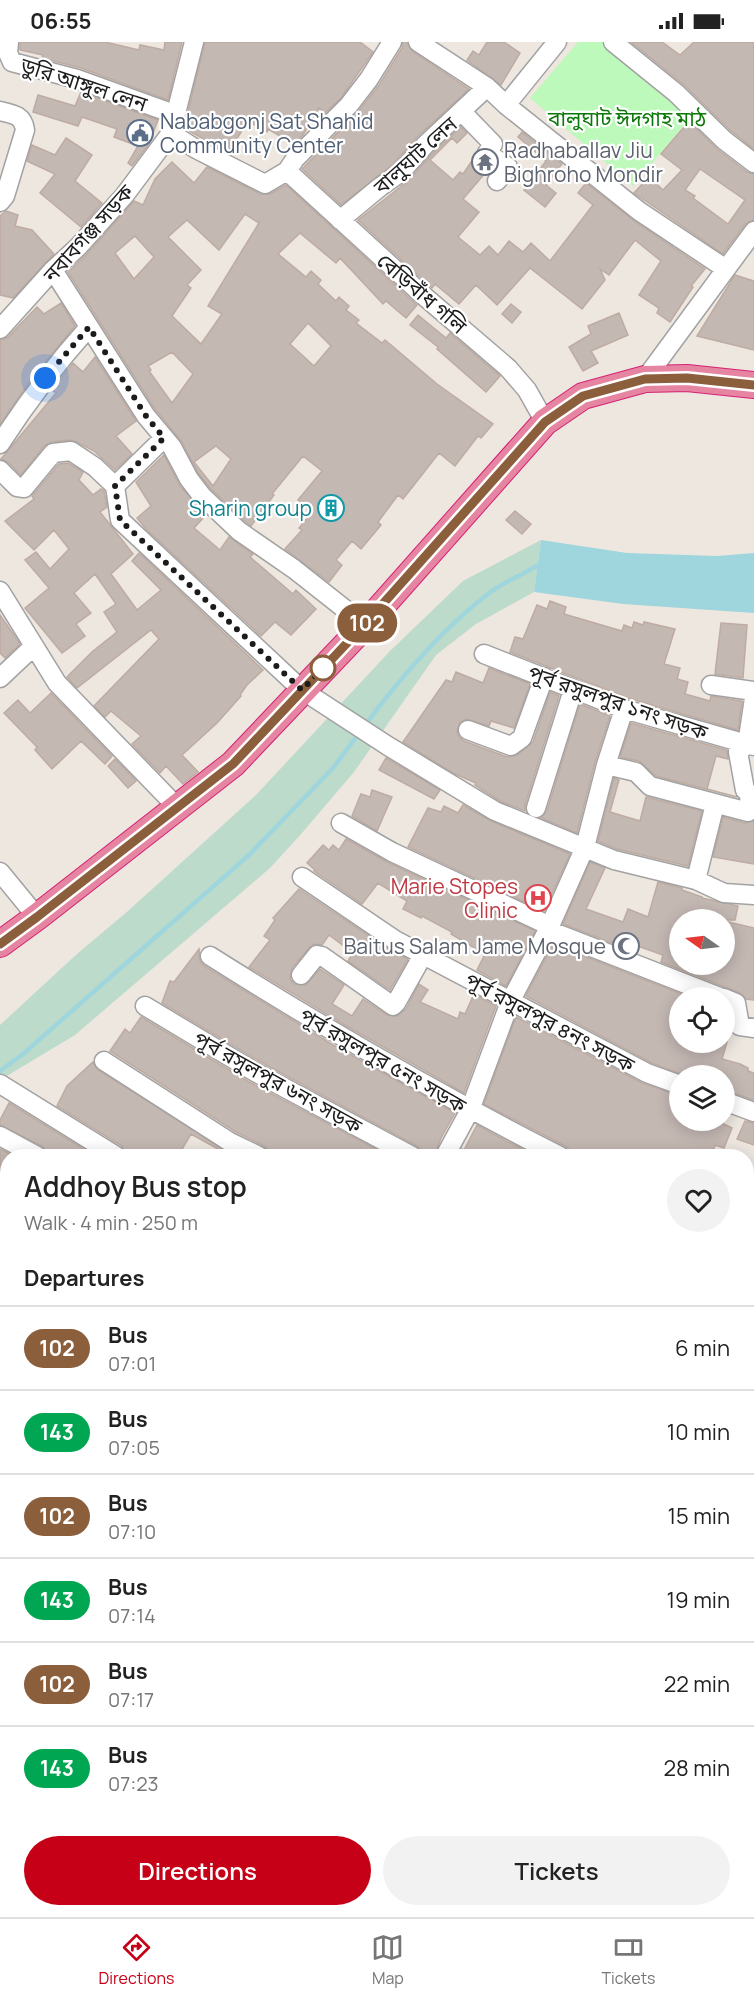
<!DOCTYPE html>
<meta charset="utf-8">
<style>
:root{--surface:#fff;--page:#f2f2f2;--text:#222;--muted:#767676;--line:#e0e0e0;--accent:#c60016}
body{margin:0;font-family:Manrope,"Noto Sans Bengali",sans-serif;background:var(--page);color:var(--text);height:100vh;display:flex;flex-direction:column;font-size:22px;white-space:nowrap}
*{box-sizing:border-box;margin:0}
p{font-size:20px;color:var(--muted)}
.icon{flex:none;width:33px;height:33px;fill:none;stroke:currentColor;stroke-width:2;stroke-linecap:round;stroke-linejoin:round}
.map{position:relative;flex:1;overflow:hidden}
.sheet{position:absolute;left:0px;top:1107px;width:754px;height:768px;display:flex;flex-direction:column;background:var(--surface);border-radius:24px 24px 0 0;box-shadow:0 3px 15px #0003}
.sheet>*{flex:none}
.badge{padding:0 12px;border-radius:20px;font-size:21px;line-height:39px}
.needle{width:39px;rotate:284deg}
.tools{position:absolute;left:669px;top:867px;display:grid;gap:12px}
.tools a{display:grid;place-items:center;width:66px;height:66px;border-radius:50%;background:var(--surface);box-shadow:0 3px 15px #0003;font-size:30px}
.you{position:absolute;width:30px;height:30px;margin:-15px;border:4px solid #fff;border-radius:50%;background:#1a73e8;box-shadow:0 0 0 9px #1a73e833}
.map>.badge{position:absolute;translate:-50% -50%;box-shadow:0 0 0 3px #fff}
h2{padding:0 24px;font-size:22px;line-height:54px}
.round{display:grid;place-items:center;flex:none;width:63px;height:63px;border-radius:32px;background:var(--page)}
.overview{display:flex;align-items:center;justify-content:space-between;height:102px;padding:0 24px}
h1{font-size:28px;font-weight:600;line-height:45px}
.primary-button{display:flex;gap:12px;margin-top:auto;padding:12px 24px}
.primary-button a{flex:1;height:69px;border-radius:36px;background:var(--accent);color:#fff;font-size:24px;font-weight:600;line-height:69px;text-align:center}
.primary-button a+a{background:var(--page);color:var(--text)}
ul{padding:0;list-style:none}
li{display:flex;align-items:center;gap:18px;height:84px;padding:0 24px;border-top:2px solid var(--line)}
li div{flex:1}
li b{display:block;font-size:22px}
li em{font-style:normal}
li .badge{min-width:66px;font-weight:700;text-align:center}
.status{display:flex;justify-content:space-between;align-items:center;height:42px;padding:0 30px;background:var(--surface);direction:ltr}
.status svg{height:16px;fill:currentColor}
.tabs{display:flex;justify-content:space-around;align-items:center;height:84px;border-top:2px solid var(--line);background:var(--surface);font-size:16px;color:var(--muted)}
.tabs a{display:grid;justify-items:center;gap:3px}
.tabs .current{color:var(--accent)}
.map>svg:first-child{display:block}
.wetland{fill:#bcdbca}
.park{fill:#bcf9ba}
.water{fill:#9fd5dc}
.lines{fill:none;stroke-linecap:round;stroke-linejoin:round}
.stream{stroke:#9fd5dc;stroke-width:4.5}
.building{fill:#c4b8b3;stroke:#beaba2;stroke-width:1.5;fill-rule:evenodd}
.minor-casing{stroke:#a2a2a2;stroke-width:21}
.highway-casing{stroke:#d62174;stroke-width:28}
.minor{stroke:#fff;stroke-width:18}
.highway{stroke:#e685a2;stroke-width:26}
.line-casing{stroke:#fff;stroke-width:14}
.line{stroke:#8b5e3c;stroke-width:9}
.walk{stroke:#1b1b1b;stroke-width:6;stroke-dasharray:0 10.8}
.stop-dot{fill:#fff;stroke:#8b5e3c;stroke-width:3}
.labels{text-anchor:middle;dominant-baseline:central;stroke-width:4.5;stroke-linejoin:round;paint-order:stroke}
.street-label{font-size:21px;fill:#1b1b1b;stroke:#fff}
.park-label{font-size:21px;fill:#0d780a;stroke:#fff}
.service-label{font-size:21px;fill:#4e5e75;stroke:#fff;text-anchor:start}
.worship-label{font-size:21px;fill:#5b616d;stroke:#fff;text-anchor:start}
.culture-label{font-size:21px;fill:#0d838f;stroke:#fff;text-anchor:end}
.health-label{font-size:21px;fill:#be3a42;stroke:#fff;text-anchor:end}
</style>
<div class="status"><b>06:55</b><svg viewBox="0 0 49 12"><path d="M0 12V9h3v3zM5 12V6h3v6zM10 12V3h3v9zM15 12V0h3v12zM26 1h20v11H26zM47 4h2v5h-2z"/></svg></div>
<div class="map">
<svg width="754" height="1875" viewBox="0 0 754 1875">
<rect width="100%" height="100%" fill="#ede7e0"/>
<!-- wetland -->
<path class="wetland" d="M541,498L534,550L476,582L436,613L354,730L302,791L270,826L75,993L0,1038V983L77,912L128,869L256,753L390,609L463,539Z"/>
<!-- park -->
<path class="park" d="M578,0H610L694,71L633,144L530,56Z"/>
<!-- water -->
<path class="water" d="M541,498L627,511L717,514L754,511V571L623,562L534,550Z"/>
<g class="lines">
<!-- stream -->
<path class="stream" d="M365,683C401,635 443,585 492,549C506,539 523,532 537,524
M0,1029L23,1012L249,813L333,726L360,690"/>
</g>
<!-- building -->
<path class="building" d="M20,0H105L139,8L140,3L164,8L165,0H182L168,58L81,26L42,16L43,13L20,8Z
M205,0H360L373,10L341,56L325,71L319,66L303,93L294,102L268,87L267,90L248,79L228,111L184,86Z
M403,0H407L412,9L469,47L417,95L392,123L341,163L302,127L358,70L379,43L402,6Z
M487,0H504L520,11L501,43L467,18L473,9L479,13Z
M631,0H662L680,13L694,0H754V107L731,89L683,42Z
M81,50L158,78L149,102L132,124L128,121L138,104L114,95L117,87L82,75L78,84L33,70L38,53L75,64Z
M689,79L717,107L747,130L754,132V178L745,182L723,212L634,151L649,135L663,148L682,128L661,112ZM700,127L745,158L728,182L693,156L695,154L685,148Z
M461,85L467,91L457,101L452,96L430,118L453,138L460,130L463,132L476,113L480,120L491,127L489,132L486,130L463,157L479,170L458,195L480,213L489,204L498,213L509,199L523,210L531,201L550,219L593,163L578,151L586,141L633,178L705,227L691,244L693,245L670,280L657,271L659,266L639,253L661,219L635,198L609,233L600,227L605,238L582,267L530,226L497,263L476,243L459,262L435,242L432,246L358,178L408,139L433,111Z
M522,90L562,122L546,143L556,151L545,165L524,148L546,119L518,95Z
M66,96L92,113L75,139L102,161L81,185L40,151L55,132L27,119L32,103L55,113Z
M172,120L194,141L207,125L260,152H270L286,143L417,263L406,276L386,259L383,262L340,216L336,221L300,191L278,212L306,235L311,229L321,238L318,242L336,259L339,255L349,264L346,268L359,278L356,281L382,301L385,298L437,342L493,382L481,396L478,394L455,424L439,411L403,457L398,453L378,480L381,483L361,507L352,499L336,518L342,523L329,540L285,507L302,488L299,486L312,470L298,458L322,429L303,414L272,452L274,453L251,484L246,480L210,446L198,431L182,400L155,367L68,230L86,213L134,159L143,163L155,137ZM245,172L259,181L208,264L222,272L201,302L172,274L191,246L187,243L201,228L168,195L187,178L219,208ZM135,194L154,215L134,237L115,211ZM308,281L331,304L314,324L290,302ZM172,310L193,332L172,361L149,329L151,328L148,324ZM216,404L231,417L213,444L194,420Z
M6,169L18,173L15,184L32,188L54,212L13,256L0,253V174Z
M735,233L754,239V308L697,294Z
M61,261L75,284L33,335L0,382V298L8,295L37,265L44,272Z
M511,262L521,270L512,281L502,272Z
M619,271L628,293L591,309L598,321L583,329L569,305L591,292L588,284Z
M418,273L446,296L450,291L500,334L486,350L437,307L438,305L410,283Z
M95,315L136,379L116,394L132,412L115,428L94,409L77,400L70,398L52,400L44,404L21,433L8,420L1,417L56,351L52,348L73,321L83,330Z
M164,413L180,444L206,473L194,486L220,508L229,495L253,512L250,515L293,552L296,548L316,567L291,593L275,580L261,594L146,487L137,476L151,464L136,440Z
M68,421L83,430L79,438L93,453L101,447L104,449L107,465L100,470L133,512L111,532L137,568L161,548L132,519L139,511L263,628L247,643L240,653L241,654L217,681L182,713L198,730L183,742L166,724L160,731L132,702L141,694L111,669L105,675L94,664L159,597L151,588L77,646L67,635L93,609L117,590L104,570L116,562L95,532L74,551L91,571L76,582L85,594L62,611L25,566L49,546L25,518L36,510L50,527L69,507L54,488L34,508L5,479L34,457L32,454L59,422Z
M515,469L531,482L522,492L506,478Z
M550,559L566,565L564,572L622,589L624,583L632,586L634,580L643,583L644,580L675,587L664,622L680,626L677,637L688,640L685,652L710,659L711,654L742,659L738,688L628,656L510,610L515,595L523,597L537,563L547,567Z
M0,573L20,602L5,616L0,611Z
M721,581L747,583L743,636L715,632Z
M489,626L530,642L514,686L491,679L489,684L466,677L460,680L457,689L459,695L464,699L507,715L517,713L533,700L550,650L559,654L525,763V769L500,759L475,743L476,741L453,731L403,700L446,638L452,640L456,630L483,641Z
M51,651L112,714L105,722L81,699L52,727L35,708L37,705L4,671L18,658L30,671Z
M580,662L610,674L595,720L577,791L541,776L547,769Z
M631,681L727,708L728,717L716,714L707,747L737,755L656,734L639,719L620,715Z
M386,716L440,748L434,757L379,728Z
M115,717L136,739L128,746L108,724Z
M614,736L619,738L610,770L640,779L646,755L702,769L688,824L617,807L598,799Z
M372,748L392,755L377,789L352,774L361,752L370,755Z
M463,763L491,779L570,812L544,869L408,805L428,766L441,770L444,764L458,771Z
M723,775L745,781L754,779V822L713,815Z
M346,797L387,820L535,889L506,944L477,928L485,912L451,892L452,890L422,874L421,876L403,867L407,859L378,841L362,862L314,829L315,828L307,821L323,803L329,808L333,803L339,808Z
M590,820L605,826L586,867L623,880L628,867L648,875L658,840L682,846V848L702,855V856L738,864L735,878H680V922H724V879L754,886V958L746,957L740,951L661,920L663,913L632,902L630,908L563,882Z
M299,847L389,907L408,917L390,948L348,919L353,911L329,893L322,903L314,902L309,906L292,926L290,937L294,942L306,943L320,927L344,943L332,962L352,974L363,957L387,973L397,974L406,967L419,942L428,948L420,960L458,977L460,970L465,972L474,952L496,964L464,1051L345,983L249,925L270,898L264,894L275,878L273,876Z
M553,902L689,955L680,956V982L676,993L680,995V1000H727L722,1017L740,1022L748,1026V1029L754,1031V1058L724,1048V1034H686L652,1021L526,954Z
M199,907L200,919L204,924L333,1003L455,1071L441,1096L434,1114H423L422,1109L417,1104L261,1020L162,961L170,939L174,940Z
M141,975L249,1040L389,1114H270L269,1108L264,1104L236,1090L110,1009L125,987L130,991Z
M516,975L642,1041L680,1054V1078H715L732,1086L724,1106L715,1103L712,1114H571L570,1108L565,1104L484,1062Z
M93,1020L98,1028L234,1114H214L218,1107L191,1092L178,1114H127L122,1104L57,1064L67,1044Z
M9,1061L95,1114H48L47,1109L42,1104L0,1083V1078Z
M745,1079L754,1081V1103L737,1097Z
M477,1083L510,1101L536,1114H458L462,1107L464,1108Z
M0,1107L10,1112L0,1131Z"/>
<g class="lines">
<defs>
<path id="minor" d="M9,0L8,11L12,20L77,37L174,72
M418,0L487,45L506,63L639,169L726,227
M613,0L676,51L724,98L754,121
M506,63L557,0
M0,69C13,72 23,73 25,88L5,154L0,160
M462,70L493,102L487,111L508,125L497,139
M171,91L196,107L265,142L287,129L295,117L349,63L369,37L392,0
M287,129L424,254L508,326L527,348L545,380
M340,178L380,145L400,131L425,103L487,45
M53,228L146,374L172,405L189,437L202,454L239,489L294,527L365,583
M0,287L53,228L78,205L124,154L171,91L194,0
M645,337L754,189
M0,402C27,360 56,322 89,285
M0,428L17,445L24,446L53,411L71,409L95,425L115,444L120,478L302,648L388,704L495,769L614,818L696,838L724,851L754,853
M115,444L164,396
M0,549L57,641L177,765
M484,612L624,667L754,704
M0,636L34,604
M711,643L754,649
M468,688L511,704L522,696L544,635
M606,723L636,730L650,744L748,770L750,752L745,748L738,710L747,703L754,656
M536,766L573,648
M341,781L392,810L550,884L553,890L722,956
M0,830L37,875
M302,835L395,898L647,1031L680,1043
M696,838L715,762
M210,914C324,986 440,1053 560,1114
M301,933L317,913L322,914L393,964L396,961L423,913
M724,956L736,961L740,984L754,986
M145,964L255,1030L412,1114
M104,1019L230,1100L259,1114
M0,1042L116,1114
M724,1059L754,1070
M0,1094L37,1114
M445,1114L470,1068L510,960L550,884L585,805L606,723L624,667
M747,1187L754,1189
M0,1223L8,1225
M0,1253L8,1241
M747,1264L754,1266
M0,1289L8,1293
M0,1331L8,1335
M747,1346L754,1349
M0,1405L8,1409
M747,1415L754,1417
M0,1534L8,1538
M747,1545L754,1532
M747,1592L754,1595
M0,1655L8,1659
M0,1739L8,1743
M747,1755L754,1758
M200,1868L215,1875
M652,1868L669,1875
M35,1875L39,1868
M130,1875L135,1868
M316,1875L320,1868
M414,1875L419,1868
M558,1875L562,1868"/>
<path id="highway" d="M0,902L37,875L233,722L365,583L545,380L583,354L645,337L687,336L754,343"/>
</defs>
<!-- minor casing -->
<use href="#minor" class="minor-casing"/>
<!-- highway casing -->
<use href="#highway" class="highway-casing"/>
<!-- minor -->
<use href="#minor" class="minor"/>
<!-- highway -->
<use href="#highway" class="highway"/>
</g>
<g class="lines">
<defs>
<path id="line" d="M0,902L37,875L233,722L364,583L545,380L583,354L645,337L687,336L754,343"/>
</defs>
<!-- line casing -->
<use href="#line" class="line-casing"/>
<!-- line -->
<use href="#line" class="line"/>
<!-- walk -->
<path class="walk" d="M45,336L89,285L146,374L164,396L115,444L120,478L302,648L323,626"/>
</g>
<!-- icons -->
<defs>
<symbol id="civic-ring" viewBox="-11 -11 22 22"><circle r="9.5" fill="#fff" stroke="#5c6f8a" stroke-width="1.5"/><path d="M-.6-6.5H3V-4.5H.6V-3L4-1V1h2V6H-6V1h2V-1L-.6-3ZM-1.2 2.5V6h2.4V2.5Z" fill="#5c6f8a"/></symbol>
<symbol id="temple-ring" viewBox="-11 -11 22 22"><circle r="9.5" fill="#fff" stroke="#6b7280" stroke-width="1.5"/><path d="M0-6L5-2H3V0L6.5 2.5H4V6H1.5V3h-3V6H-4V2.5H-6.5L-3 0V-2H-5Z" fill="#6b7280"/></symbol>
<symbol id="building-ring" viewBox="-11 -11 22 22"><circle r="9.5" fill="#fff" stroke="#0f9aa8" stroke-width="1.5"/><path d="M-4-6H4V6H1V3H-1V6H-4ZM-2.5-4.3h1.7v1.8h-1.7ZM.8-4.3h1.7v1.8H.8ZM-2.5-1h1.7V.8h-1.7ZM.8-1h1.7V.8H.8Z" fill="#0f9aa8"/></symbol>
<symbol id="hospital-ring" viewBox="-11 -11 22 22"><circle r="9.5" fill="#fff" stroke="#e0444e" stroke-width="1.5"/><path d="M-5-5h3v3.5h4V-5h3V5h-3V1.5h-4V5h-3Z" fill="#e0444e"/></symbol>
<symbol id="mosque-ring" viewBox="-11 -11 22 22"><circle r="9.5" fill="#fff" stroke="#6b7280" stroke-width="1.5"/><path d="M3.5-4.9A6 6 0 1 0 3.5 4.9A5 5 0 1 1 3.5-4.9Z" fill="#6b7280"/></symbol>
</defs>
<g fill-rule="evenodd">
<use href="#civic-ring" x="125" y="76" width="30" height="30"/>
<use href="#temple-ring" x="470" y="105" width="30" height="30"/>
<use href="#building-ring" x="316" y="451" width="30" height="30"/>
<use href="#hospital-ring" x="523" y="841" width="30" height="30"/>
<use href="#mosque-ring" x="611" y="889" width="30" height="30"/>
</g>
<!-- markers -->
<circle class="stop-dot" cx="323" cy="626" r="12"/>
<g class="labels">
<!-- street labels -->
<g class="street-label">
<text transform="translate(84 42) rotate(18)">ডুরি আঙ্গুল লেন</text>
<text transform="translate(415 113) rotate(-42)">বালুঘাট লেন</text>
<text transform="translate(88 191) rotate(-48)">নবাবগঞ্জ সড়ক</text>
<text transform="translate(422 251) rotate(41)">বেড়িবাঁধ গলি</text>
<text transform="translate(618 660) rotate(19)">পূর্ব রসুলপুর ১নং সড়ক</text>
<text transform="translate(550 980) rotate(28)">পূর্ব রসুলপুর ৪নং সড়ক</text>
<text transform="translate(383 1018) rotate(30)">পূর্ব রসুলপুর ৫নং সড়ক</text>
<text transform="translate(278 1040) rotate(29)">পূর্ব রসুলপুর ৬নং সড়ক</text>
</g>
<!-- park labels -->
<g class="park-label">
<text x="627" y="76">বালুঘাট ঈদগাহ মাঠ</text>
</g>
<!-- service labels -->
<g class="service-label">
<text x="160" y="79">Nababgonj Sat Shahid<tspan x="160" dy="24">Community Center</tspan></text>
</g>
<!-- worship labels -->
<g class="worship-label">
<text x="504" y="108">Radhaballav Jiu<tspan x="504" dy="24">Bighroho Mondir</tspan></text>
<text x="606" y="904" text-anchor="end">Baitus Salam Jame Mosque</text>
</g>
<!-- culture labels -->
<g class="culture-label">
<text x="312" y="466">Sharin group</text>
</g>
<!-- health labels -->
<g class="health-label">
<text x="518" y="844">Marie Stopes<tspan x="518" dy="24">Clinic</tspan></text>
</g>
</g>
</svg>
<div class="tools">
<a><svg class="needle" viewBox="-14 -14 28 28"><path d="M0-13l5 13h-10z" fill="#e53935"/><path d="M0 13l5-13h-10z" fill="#767676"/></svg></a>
<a><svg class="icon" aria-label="locate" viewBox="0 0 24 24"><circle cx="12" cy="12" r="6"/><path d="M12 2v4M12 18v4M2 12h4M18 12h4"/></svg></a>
<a><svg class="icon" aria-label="layers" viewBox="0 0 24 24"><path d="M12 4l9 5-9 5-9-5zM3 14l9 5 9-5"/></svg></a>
</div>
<div class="you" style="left:45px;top:336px"></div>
<b class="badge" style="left:367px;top:581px;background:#8b5e3c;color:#fff">102</b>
<section class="sheet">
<div class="overview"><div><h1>Addhoy Bus stop</h1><p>Walk · 4 min · 250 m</p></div><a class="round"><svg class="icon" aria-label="heart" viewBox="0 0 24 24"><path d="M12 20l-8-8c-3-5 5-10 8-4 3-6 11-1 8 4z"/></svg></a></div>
<h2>Departures</h2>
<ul>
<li><span class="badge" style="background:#8b5e3c;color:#fff">102</span><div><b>Bus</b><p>07:01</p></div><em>6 min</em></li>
<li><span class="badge" style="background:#00a651;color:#fff">143</span><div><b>Bus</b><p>07:05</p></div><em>10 min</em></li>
<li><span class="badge" style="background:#8b5e3c;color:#fff">102</span><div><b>Bus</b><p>07:10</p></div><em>15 min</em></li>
<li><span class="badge" style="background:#00a651;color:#fff">143</span><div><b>Bus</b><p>07:14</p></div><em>19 min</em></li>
<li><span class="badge" style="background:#8b5e3c;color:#fff">102</span><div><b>Bus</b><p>07:17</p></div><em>22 min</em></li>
<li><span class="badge" style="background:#00a651;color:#fff">143</span><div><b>Bus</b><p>07:23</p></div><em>28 min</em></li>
</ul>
<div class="primary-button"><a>Directions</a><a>Tickets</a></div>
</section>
</div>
<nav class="tabs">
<a class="current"><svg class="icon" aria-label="directions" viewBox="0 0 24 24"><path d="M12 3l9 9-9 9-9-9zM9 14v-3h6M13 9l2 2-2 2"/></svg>Directions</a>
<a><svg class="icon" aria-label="map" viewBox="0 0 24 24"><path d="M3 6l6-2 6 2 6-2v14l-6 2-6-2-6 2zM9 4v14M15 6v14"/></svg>Map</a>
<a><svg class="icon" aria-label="tickets" viewBox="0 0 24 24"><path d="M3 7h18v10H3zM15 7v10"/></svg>Tickets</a>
</nav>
